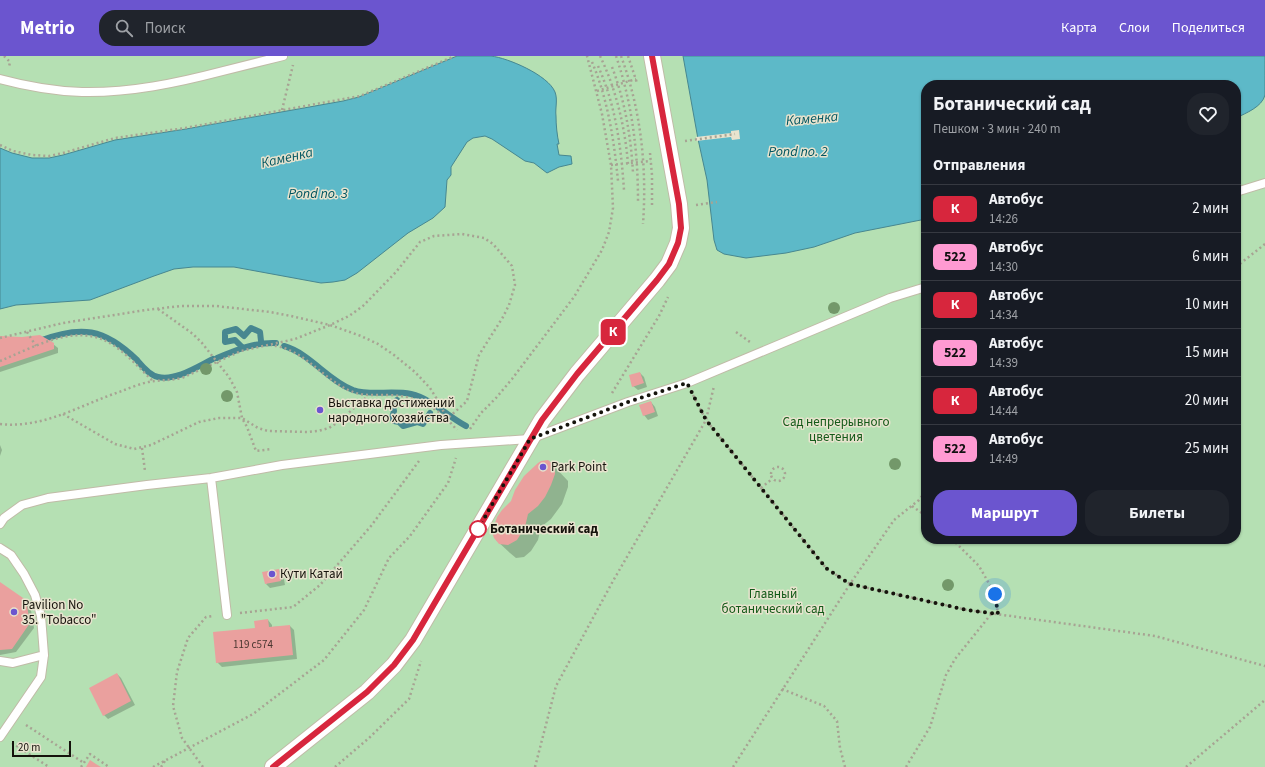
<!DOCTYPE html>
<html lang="ru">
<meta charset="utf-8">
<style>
:root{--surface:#171b24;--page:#20242c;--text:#f1f3f6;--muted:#9ea1a6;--line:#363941;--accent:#6b55cf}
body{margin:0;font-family:"Source Sans 3",sans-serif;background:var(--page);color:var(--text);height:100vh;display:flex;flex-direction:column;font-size:15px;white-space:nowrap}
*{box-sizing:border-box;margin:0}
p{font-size:13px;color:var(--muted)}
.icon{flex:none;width:22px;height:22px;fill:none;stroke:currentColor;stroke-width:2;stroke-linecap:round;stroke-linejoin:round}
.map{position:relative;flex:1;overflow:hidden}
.sheet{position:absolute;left:921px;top:24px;width:320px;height:464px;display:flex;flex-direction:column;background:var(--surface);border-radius:16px;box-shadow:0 1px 3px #0004}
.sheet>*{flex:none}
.badge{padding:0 8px;border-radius:6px;font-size:14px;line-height:26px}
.scale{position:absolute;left:12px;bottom:10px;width:59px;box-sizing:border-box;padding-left:4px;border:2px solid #15130c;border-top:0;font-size:11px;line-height:14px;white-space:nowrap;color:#15130c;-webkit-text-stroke:3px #e8e3ce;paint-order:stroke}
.you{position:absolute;width:20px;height:20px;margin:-10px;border:3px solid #fff;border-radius:50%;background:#1a73e8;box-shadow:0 0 0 6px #1a73e833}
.map>.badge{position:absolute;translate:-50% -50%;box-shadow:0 0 0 2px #fff}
h2{padding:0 12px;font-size:15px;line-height:36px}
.round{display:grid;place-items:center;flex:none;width:42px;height:42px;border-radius:16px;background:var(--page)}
.summary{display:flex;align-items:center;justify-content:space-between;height:68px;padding:0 12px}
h1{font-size:19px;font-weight:700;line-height:30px}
.primary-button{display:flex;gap:8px;margin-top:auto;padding:8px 12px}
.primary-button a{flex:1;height:46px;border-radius:16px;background:var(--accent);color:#fff;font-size:16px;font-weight:700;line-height:46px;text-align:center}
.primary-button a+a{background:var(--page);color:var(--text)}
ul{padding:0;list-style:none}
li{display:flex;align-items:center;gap:12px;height:48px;padding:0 12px;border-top:1px solid var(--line)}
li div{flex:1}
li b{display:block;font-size:15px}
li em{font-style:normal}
li .badge{min-width:44px;font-weight:700;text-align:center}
header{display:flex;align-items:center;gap:24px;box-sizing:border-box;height:56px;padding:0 20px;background:var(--accent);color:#fff}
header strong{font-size:19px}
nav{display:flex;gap:22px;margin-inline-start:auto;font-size:14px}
.search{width:280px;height:36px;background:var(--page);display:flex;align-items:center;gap:10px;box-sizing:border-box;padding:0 14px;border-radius:16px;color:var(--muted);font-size:15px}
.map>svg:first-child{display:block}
.green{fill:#b5e0b3;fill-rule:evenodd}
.water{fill:#5db9c8;stroke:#478790}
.pier{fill:#e8e3ce}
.shadow{fill:#0003}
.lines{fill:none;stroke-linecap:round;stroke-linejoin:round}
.stream{stroke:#478790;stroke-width:6}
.building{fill:#eaa09e}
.lane-casing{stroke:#c0bba7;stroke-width:10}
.street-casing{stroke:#c0bba7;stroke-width:18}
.path{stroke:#a7a393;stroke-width:2.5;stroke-dasharray:2 3;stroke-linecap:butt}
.lane{stroke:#fff;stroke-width:8}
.street{stroke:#fff;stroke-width:16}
.tree{fill:#73986a}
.line-casing{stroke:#fff;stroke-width:9}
.line{stroke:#d7263d;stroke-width:6}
.walk{stroke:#15130c;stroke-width:4;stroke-dasharray:0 7.2}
.poi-dot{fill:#6b55cf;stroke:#e8e3ce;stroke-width:1.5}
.stop-dot{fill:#fff;stroke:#d7263d;stroke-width:2}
.labels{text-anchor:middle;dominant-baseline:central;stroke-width:3;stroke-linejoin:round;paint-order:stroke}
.number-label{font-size:11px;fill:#4a3630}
.poi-label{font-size:13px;fill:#15130c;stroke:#e8e3ce;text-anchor:start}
.park-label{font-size:13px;fill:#135a18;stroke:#e8e3ce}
.stop-label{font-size:13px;font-weight:bold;fill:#15130c;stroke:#e8e3ce;text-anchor:start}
.water-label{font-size:14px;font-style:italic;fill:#005560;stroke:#e8e3ce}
</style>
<header>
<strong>Metrio</strong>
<div class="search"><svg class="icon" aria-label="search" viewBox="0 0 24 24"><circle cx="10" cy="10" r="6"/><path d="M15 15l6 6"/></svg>Поиск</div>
<nav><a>Карта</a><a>Слои</a><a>Поделиться</a></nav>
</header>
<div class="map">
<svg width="1265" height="711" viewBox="0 0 1265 711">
<rect width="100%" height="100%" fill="#e8e3ce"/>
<!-- green -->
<path class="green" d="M0,0H1265V711H0ZM926,29H1236V483H926Z"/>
<!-- water -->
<path class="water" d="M457,0C468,0 480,0 491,0C508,2 548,19 555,36C558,44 555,52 556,60C556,69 557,79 559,88H557L559,99L571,100L572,108L559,111L547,117L534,107L525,105L492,83L485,80L473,82L467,86L451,111V119L447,124L445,151L433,162L408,177L357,217L345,224L333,226L321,227L234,211H193L174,213L154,220L90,244L16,249L0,253V92L12,97L32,102H49L63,99L115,84L186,73L343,45L359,41Z
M683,0H1265C1265,10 1265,29 1265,39C1262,51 1246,57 1236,62V29H926V163L855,177L814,191L786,197L746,202L724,198L717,194L714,184L707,124L698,83Z"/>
<!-- pier -->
<path class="pier" d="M739,74L740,83L732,84L731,81L696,85V81L731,77V75Z"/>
<!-- shadow -->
<path class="shadow" d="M0,281L22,282L53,288L58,292V297L0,316Z
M640,317L644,321L647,331L638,334L633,330Z
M651,346L655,351L658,360L648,364L644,359Z
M0,389L2,394L0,400Z
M551,407L568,425V431L562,448L551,463L541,471L538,484L531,495L524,501L516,502L510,497L496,484Z
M279,514L283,518L285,529L270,532L266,528Z
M0,527L26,545L30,549L34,572L16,596L0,599Z
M268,564L272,569V571L290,570L294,574L297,603L222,611L217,606L256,573Z
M117,618L121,622L135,649L108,663L104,659Z"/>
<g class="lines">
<!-- stream -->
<path class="stream" d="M39,285C81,269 104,272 137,304C142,310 149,319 158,321C176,325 197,311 213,303
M241,290L235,284L225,286V276L236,273L244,280L251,272L260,276L261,285
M284,290C311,298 327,324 353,334C370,340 392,334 411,338C432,343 447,360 466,370
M217,302C236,294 255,286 276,287
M397,344L396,348L393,351L394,355L392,362L394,365L399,366L403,370L417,366L423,368L430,357"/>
</g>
<!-- building -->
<path class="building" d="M40,279L54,287V293L0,311V280L22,281Z
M640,316L644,327L632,331L629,319Z
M651,345L655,356L643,360L639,349Z
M548,404L553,408L555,412V418L551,429L545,441L538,450L528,458L525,471L517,484L508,489L499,488L494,482L492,476L497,461L502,454L511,445L515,434L524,420L538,407L541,405Z
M279,513L281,525L265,528L262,516Z
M0,526L26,544L30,567L12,593L0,594Z
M268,563L269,571L290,569L293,599L216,607L213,576L255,572L254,565Z
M117,617L131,645L103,660L89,632Z
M90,704L96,708L101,711H86Z"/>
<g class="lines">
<defs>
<path id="lane" d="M0,23C26,30 55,35 82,36C130,37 177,27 223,15C243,10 263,5 283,0
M1236,136L1265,127
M211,422L227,559
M0,468L4,462L22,449L48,442L147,429L211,422L282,409L441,389L530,383L628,346L687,327L890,242L926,231
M0,492L11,499L24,518L35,539L41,560L44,599L41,621L0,681
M0,605L13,607L44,599"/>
<path id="street" d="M273,711L367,636L394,609L413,584L542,364L577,318L657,224L669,208L678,187L681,172L679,148L652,0"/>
</defs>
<!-- lane casing -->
<use href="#lane" class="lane-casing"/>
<!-- street casing -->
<use href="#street" class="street-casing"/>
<!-- path -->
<path class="path" d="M4,0L10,6L9,11
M600,0C616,33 625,71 628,108
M616,0C632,47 638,95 638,145
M621,0C641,54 647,111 643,168
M628,0L637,27
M592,6C608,44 614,84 618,125
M598,10C616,50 621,91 624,134
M612,11C625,45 631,81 633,117
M597,35L636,23
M282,54L293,9
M685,85L735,78
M0,89L13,95L32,99L49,100L63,97L115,82L185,72L360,40L455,0
M650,97L652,119V152
M611,109L651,105
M696,149L717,146
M1236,211L1265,188
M158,253L193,278L202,287L229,321L237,336L242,362L247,371L256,395L272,393
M27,276L36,290
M736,276L750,286
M0,282L63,267L146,254L181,250H216L270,256L291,260L330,269L361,280L378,288L394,299L415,316L430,332L440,348L447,363L457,374
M0,305C37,290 79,264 116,291C130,301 141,314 153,325
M612,337L659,260L668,241
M693,339L706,364L826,512L850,528L967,554L1155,580L1265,610
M63,358L115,388L134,393L151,389L199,366L219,362H242L258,372L268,375L308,376L318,375L329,372L338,366L368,340
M0,368C44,373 82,348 122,335C132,331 144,326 155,325C164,324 172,324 182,322L241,295L295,283L330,269L349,260L363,250L396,216L420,186L434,180L462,178L484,182L493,188L512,210L515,229L509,249L503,261L479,299L467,345L447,363C430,347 410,339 386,339C375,339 363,340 353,336C329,327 312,304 289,294C283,291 277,290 271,289
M470,373L481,357L496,342L512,323L574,241L602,194L609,176L613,152L611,109L602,58L587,0
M142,392L145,415
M771 418a7 7 0 1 1 14 0a7 7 0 1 1-14 0Z
M761,432L772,423
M912,450L926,460
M952,483L979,510L995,538L998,558
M240,557L293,551L320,529L371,470L419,405
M782,633L824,650L837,665L840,692L845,711
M26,669L84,707
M12,687L49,711
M81,711L90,698L109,711
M153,711L253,658L324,604L364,554L389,502L410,480L448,427L456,402
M161,711L165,705
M203,711L182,682L173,650L177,616L188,582L206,561L213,560
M335,711L369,682L409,643L421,605
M535,711L556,630L613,525L706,364L714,330
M733,711L850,528L894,464L919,444L926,435
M906,711L930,671L946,619L955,603L992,557
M1186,711L1265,644"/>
<!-- lane -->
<use href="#lane" class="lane"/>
<!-- street -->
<use href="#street" class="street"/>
</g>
<!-- trees -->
<g class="tree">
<circle cx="834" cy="252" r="6"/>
<circle cx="206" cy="313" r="6"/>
<circle cx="227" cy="340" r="6"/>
<circle cx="895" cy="408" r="6"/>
<circle cx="948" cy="529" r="6"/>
</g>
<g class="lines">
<defs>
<path id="line" d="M273,711L367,636L394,609L413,584L542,364L577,318L657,224L669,208L678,187L681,172L679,148L652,0"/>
</defs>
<!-- line casing -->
<use href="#line" class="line-casing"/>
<!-- line -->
<use href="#line" class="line"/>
<!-- walk -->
<path class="walk" d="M478,473L530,383L628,346L687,327L706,364L826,512L850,528L967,554L998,558L995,538"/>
</g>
<!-- markers -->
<g class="poi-dot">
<circle cx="320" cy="354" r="4"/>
<circle cx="543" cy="411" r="4"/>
<circle cx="272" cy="518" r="4"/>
<circle cx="14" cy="556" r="4"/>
</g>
<circle class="stop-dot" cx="478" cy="473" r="8"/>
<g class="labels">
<!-- number labels -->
<g class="number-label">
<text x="253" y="588">119 с574</text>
</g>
<!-- poi labels -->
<g class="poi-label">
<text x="328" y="347">Выставка достижений<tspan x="328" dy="15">народного хозяйства</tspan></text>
<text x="551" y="411">Park Point</text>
<text x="280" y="518">Кути Катай</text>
<text x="22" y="549">Pavilion No<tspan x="22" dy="15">35. "Tobacco"</tspan></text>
</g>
<!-- park labels -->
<g class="park-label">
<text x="836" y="366">Сад непрерывного<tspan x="836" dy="15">цветения</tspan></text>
<text x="773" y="538">Главный<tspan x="773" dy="15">ботанический сад</tspan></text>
</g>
<!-- stop labels -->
<g class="stop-label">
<text x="490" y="473">Ботанический сад</text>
</g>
<!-- water labels -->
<g class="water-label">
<text transform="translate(812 63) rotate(-5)">Каменка</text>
<text x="798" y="96">Pond no. 2</text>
<text transform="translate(287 102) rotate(-13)">Каменка</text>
<text x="318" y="138">Pond no. 3</text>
</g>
</g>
</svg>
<div class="scale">20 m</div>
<div class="you" style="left:995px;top:538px"></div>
<b class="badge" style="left:613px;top:276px;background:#d7263d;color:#fff">К</b>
<section class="sheet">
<div class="summary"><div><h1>Ботанический сад</h1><p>Пешком · 3 мин · 240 m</p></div><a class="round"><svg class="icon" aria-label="heart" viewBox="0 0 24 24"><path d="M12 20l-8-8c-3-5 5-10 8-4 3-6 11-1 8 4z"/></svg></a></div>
<h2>Отправления</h2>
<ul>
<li><span class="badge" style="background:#d7263d;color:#fff">К</span><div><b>Автобус</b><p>14:26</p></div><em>2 мин</em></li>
<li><span class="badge" style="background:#ff9ad2;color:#111">522</span><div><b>Автобус</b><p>14:30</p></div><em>6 мин</em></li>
<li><span class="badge" style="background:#d7263d;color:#fff">К</span><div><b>Автобус</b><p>14:34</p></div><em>10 мин</em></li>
<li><span class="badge" style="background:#ff9ad2;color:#111">522</span><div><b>Автобус</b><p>14:39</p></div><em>15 мин</em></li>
<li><span class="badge" style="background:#d7263d;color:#fff">К</span><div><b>Автобус</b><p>14:44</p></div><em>20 мин</em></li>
<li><span class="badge" style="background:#ff9ad2;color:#111">522</span><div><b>Автобус</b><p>14:49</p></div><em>25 мин</em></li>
</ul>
<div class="primary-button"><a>Маршрут</a><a>Билеты</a></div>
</section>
</div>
